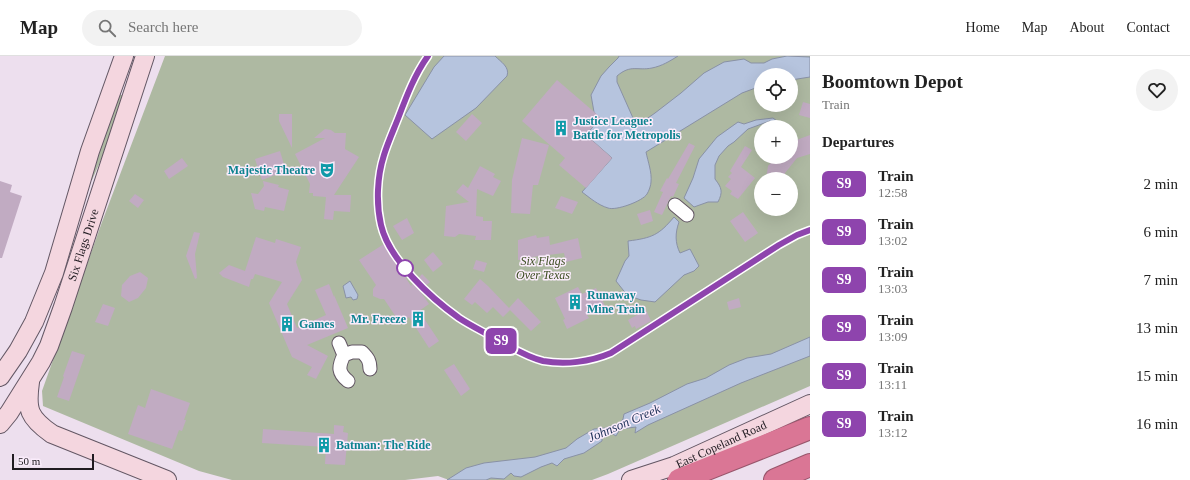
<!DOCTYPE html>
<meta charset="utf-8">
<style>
:root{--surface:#fff;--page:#f2f2f2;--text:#222;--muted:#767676;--line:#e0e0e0}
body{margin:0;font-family:Georgia,serif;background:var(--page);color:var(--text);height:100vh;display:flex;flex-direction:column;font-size:15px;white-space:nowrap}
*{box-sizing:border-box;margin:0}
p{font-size:13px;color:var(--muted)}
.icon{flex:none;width:22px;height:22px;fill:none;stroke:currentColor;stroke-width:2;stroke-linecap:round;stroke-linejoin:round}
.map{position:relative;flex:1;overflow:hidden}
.details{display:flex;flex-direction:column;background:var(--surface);width:380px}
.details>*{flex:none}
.badge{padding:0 8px;border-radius:6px;font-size:14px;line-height:26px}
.controls{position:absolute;left:754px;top:12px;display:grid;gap:8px}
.controls a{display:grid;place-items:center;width:44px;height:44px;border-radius:50%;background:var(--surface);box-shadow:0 4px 16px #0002;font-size:20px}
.scale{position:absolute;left:12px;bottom:10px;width:82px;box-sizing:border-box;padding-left:4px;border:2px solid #201b21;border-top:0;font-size:11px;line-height:14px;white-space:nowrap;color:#201b21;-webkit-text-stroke:3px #faecfb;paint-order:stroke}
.map>.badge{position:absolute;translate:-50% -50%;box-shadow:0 0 0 2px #fff}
h2{padding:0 12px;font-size:15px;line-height:36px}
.round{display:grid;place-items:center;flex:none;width:42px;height:42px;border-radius:21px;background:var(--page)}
.headline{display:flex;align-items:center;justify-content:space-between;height:68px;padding:0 12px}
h1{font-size:19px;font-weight:700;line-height:30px}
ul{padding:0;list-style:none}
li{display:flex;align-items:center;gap:12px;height:48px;padding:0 12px}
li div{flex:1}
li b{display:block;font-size:15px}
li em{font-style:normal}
li .badge{min-width:44px;font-weight:700;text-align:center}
header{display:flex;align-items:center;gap:24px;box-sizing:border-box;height:56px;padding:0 20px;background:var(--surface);border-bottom:1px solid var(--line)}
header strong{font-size:19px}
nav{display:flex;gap:22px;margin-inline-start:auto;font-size:14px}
.search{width:280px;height:36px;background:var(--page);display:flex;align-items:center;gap:10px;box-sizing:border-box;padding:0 14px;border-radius:22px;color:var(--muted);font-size:15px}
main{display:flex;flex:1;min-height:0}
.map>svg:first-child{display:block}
.green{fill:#aeb9a2;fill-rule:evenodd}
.water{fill:#b6c4de;stroke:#8991a5}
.building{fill:#c1abc2}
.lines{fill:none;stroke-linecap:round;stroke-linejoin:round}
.street-casing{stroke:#635764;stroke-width:15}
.secondary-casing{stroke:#635764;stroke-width:20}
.highway-casing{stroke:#99566c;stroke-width:24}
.street{stroke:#fff;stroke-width:13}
.secondary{stroke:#f4d6df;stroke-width:18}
.highway{stroke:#da7695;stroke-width:22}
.rail{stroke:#645c65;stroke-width:3;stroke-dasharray:2 4;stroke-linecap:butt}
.line-casing{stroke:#fff;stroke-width:9}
.line{stroke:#8e44ad;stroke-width:6}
.stop-dot{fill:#fff;stroke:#8e44ad;stroke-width:2}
.labels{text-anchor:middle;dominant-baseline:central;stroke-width:3;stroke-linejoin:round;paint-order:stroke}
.culture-label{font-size:12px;font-weight:bold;fill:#0d838f;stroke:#faecfb;text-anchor:start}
.street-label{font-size:12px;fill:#201b21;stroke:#faecfb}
.park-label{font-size:12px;font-style:italic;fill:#3b4d21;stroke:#faecfb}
.water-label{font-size:13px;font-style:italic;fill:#25375d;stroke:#faecfb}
</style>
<header>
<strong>Map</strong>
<div class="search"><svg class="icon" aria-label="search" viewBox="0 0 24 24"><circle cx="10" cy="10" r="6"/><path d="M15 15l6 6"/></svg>Search here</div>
<nav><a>Home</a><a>Map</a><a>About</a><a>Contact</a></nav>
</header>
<main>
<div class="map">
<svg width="810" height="424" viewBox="0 0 810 424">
<rect width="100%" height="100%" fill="#eddfee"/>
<!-- green -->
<path class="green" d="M165,0H810V330L608,418L592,424H449L438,420L405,424H232L199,415L43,350L42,335L102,166ZM761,19H791V49H761ZM761,71H791V101H761ZM761,123H791V153H761Z
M116,37L124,40L104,97L92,124L87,122Z"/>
<!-- water -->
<path class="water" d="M444,0H495C501,6 510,11 507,20L476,52L432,83L405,59L434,11Z
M619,0H678C670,5 662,10 652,12C637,15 631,8 617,20V26L637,71L642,66L655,57L681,37L704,17L724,6L744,3L751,7H764L772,3L787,0L810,1V21L791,24V19H761V30L742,37L646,96C648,106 652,116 651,126C651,129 649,135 647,138C643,145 616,155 608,152C598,149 590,142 582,136L612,102L586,79L600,62L594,56L591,39L601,20L609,11L618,2Z
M773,62L777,65L780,71H772L770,65L748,73L734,86L728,90L719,100L715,109V123C722,132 723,136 718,146H708L694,151L684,142L693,122L699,103L717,81L738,66L744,68L756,64Z
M674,161L679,166C675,177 675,187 680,197L690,193L699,210L694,215L684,219L655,246L641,244L627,239L616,225L625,205L629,200L628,185C652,182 659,179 674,161Z
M350,225L358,239L357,243L353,244L351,241L346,242L343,230Z
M810,281V300L741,327L648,369L635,377L636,371L620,373L616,380L611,377L602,378V385L584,397L564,403L557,410L552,407L541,411L521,421L514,420L511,417L504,423L491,422L486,424H447L466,412L484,407L535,401L566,392L577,383L594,373L606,372L620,367L623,363L624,358L650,347L687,328L706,322L729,309L747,302L771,298Z"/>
<!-- building -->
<path class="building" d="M557,24L600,61L586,79L612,102L586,132L559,109L565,102L522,65Z
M803,46L810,48V62L799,59Z
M279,58H292V92L279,65Z
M472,58L482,67L466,85L456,76Z
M325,73L331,74L335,77H346L345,93L359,101L334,139H351L350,156L334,155L333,164L324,163L326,141L313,140V137H309L310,128L295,98L325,82H314Z
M810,79V98L797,102L785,117L784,123H766L768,110L776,101H791V86Z
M522,82L549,89L538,129H533L530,158L511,157L512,124Z
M689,87L695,90L676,127L679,128L673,141L671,140L662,159L654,156L663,136L660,135L667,122L668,123Z
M745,90L752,94L741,111L755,122L738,143L730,138L732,135L725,130L731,123L728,121L732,117L730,115Z
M280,95L286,115L262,124L255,103Z
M182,102L188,110L169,123L164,115Z
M480,110L495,118L493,121L501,125L493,140L477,133L476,160L483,161V165H492L491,184H475L476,180L459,178L455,181L444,180L446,150L469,146L456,136L463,128L468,132Z
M0,125L12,129L10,136L22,140L2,202H0Z
M263,125L279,129L278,131L289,134L284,155L265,151L264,155L255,153L251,137L258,138L264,130Z
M135,138L144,144L138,152L129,145Z
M561,140L578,146L572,158L555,152Z
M650,154L653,165L641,169L637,158Z
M743,156L758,177L745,186L730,165Z
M407,162L414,177L402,184L393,170Z
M194,176L200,177L195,198L197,222L195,223L186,200Z
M536,179L537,182L549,180L550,189L578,182L582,202L566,206L564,197L532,201V203L518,204V184Z
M256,181L275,187L276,183L301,191L296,206L302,224L287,248L297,272L326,259L315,234L329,228L334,241V239L348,272L307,289L328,300L316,323L307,319L312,311L292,301L269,247L282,226L255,218L253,223H251L249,231L223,221L219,217L229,209L245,215Z
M384,188L411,230L422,218L430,226L420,235L429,248L419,255L439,285L429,292L409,261L400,267L384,243H380L373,240V233L376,229L359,204Z
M433,196L443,208L433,216L424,204Z
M476,204L487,207L484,216L473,213Z
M140,216L148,222L146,232L138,242L129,246L121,240L122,229L130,220Z
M480,223L488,230L509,252L518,242L541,266L531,275L510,254L503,261L493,251L487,257L475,246L472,249L464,243Z
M578,231L582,238L596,232L605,250L587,259L589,262L567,273L563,264L565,263L555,242Z
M739,242L741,251L729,254L727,246Z
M103,248L115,252L108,270L95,266Z
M646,254L651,265L636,273L635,270L632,272L628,264Z
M72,295L85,299L69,345L57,341L64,321L63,320Z
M454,308L470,333L461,340L444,314Z
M151,333L190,347L184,364H186L182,375L179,374L172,393L128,378L138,349L145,352Z
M334,369L344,370L343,376L348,377L345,409L325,408L326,391L262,387L263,373L334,378Z"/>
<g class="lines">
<defs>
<path id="street" d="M675,149L687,159
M339,287L344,299C338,311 338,317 348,325
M344,299L352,296H362C368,302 370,305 370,313"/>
<g id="secondary">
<path d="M0,321L18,295L34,266L54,217L90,95L124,0"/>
<path d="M30,326C26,354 29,362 52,378L167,424"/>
<path id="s1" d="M0,368L9,357L41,306L49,290L63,251L145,0"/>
<path id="s2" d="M631,424L674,410L810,348"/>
</g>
<path id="highway" d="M679,424L810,372
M775,424L810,409"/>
</defs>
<!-- street casing -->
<use href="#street" class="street-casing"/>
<!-- secondary casing -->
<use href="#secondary" class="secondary-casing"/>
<!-- highway casing -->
<use href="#highway" class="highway-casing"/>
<!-- street -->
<use href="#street" class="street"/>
<!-- secondary -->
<use href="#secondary" class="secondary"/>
<!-- highway -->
<use href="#highway" class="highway"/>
<!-- rail -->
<path class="rail" d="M428,0C415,18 407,39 399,60C394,73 388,86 384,99C377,121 376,147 381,168C389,204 430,242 459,262C471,270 484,276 496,283C511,291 526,301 543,305C565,309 590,306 611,297L779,189L797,179L810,174"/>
</g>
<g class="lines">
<defs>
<path id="line" d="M428,0C415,18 407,39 399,60C394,73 388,86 384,99C377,121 376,147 381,169C389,204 431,242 459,262C471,270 484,276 496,283C511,291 526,301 543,305C565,309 590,306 611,297L779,189L797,179L810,174"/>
</defs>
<!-- line casing -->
<use href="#line" class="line-casing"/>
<!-- line -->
<use href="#line" class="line"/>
</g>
<!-- icons -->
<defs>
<symbol id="building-bare" viewBox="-9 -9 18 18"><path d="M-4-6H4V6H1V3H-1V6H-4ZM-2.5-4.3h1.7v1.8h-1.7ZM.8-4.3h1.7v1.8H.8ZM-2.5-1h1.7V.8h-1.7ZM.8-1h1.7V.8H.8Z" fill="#0f9aa8" stroke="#faecfb" stroke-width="2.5" paint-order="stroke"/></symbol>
<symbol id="theatre-bare" viewBox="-9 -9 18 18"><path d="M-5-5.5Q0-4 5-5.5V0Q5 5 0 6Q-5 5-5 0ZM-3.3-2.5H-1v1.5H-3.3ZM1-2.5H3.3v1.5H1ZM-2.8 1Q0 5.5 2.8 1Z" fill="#0f9aa8" stroke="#faecfb" stroke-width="2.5" paint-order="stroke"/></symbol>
</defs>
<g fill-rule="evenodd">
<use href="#building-bare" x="550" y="61" width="22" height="22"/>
<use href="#theatre-bare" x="316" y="103" width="22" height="22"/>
<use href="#building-bare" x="564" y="235" width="22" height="22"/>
<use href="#building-bare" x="407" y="252" width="22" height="22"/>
<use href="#building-bare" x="276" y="257" width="22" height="22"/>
<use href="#building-bare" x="313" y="378" width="22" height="22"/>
</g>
<!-- markers -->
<circle class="stop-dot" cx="405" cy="212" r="8"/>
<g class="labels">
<!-- culture labels -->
<g class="culture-label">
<text x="573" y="65">Justice League:<tspan x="573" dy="14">Battle for Metropolis</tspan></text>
<text x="315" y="114" text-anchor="end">Majestic Theatre</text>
<text x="587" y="239">Runaway<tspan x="587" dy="14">Mine Train</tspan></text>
<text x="406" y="263" text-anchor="end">Mr. Freeze</text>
<text x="299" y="268">Games</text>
<text x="336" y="389">Batman: The Ride</text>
</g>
<!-- street labels -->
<g class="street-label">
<text stroke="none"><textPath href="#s1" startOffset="199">Six Flags Drive</textPath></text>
<text stroke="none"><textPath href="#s2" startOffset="97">East Copeland Road</textPath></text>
</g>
<!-- park labels -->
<g class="park-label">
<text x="543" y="205">Six Flags<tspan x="543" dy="14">Over Texas</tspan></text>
</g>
<!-- water labels -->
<g class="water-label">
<text transform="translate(624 367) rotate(-23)">Johnson Creek</text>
</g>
</g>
</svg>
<div class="controls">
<a><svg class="icon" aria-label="locate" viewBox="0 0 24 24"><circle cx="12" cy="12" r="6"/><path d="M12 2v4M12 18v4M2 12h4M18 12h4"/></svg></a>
<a>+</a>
<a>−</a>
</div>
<div class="scale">50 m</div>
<b class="badge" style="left:501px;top:285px;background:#8e44ad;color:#fff">S9</b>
</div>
<section class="details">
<div class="headline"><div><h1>Boomtown Depot</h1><p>Train</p></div><a class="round"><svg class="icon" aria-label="heart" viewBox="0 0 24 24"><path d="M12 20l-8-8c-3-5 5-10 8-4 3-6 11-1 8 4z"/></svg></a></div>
<h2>Departures</h2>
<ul>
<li><span class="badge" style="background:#8e44ad;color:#fff">S9</span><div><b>Train</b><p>12:58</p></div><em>2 min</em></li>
<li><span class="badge" style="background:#8e44ad;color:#fff">S9</span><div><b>Train</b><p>13:02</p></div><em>6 min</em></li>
<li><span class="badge" style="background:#8e44ad;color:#fff">S9</span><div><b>Train</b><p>13:03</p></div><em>7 min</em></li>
<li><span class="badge" style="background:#8e44ad;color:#fff">S9</span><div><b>Train</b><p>13:09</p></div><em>13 min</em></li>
<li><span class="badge" style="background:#8e44ad;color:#fff">S9</span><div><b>Train</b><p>13:11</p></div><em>15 min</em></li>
<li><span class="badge" style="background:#8e44ad;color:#fff">S9</span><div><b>Train</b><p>13:12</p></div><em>16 min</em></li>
</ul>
</section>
</main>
